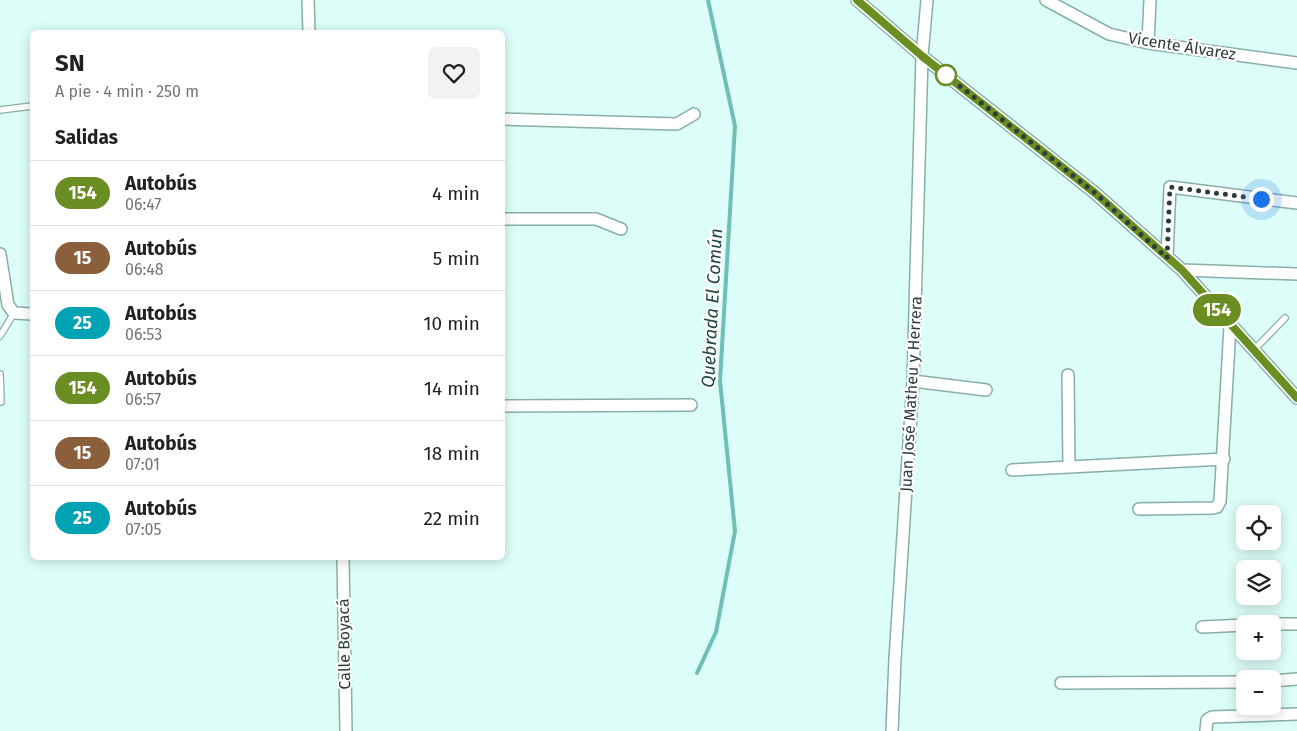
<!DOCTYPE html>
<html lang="es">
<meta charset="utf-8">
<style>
:root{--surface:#fff;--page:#f2f2f2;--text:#202124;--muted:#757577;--line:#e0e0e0}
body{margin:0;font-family:"Fira Sans",sans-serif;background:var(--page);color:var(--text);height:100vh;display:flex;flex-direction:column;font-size:19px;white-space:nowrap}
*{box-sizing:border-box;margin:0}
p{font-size:16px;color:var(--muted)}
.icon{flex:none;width:28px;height:28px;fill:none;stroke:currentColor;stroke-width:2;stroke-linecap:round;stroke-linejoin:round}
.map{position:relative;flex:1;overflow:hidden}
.details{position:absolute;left:30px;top:30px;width:475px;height:530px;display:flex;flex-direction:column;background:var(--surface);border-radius:8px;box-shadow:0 2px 12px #0003}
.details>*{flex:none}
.badge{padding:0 10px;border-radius:16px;font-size:18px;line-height:32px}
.buttons{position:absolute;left:1236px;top:505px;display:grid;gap:10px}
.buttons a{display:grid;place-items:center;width:45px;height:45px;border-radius:8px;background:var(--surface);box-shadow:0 2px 12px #0003;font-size:25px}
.you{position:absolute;width:25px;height:25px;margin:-12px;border:4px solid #fff;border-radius:50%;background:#1a73e8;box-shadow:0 0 0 8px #1a73e833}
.map>.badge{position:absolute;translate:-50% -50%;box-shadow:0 0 0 2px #fff}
h2{padding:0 25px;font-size:19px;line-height:45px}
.round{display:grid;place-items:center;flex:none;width:52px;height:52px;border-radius:8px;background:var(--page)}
.summary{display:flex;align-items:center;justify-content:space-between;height:85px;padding:0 25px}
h1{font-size:24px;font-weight:700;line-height:38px}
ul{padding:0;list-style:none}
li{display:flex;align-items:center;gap:15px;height:65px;padding:0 25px;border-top:1px solid var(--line)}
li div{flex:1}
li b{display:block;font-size:19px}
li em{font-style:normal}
li .badge{min-width:55px;font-weight:700;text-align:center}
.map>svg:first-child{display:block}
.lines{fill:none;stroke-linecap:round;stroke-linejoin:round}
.stream{stroke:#6dc0b5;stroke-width:4}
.lane-casing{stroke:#87afaa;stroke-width:8}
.street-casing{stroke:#87afaa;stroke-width:14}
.lane{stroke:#fff;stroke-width:5.5}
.street{stroke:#fff;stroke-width:11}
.line-casing{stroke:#fff;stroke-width:11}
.line{stroke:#6b8e23;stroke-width:8}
.walk{stroke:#2d3d3b;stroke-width:5;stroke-dasharray:0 9}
.stop-dot{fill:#fff;stroke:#6b8e23;stroke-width:2.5}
.labels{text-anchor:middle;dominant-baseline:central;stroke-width:4.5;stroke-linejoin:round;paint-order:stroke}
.street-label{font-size:16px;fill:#2d3d3b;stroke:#fff}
.water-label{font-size:18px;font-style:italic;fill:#204742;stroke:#fff}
</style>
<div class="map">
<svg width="1297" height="731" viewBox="0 0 1297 731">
<rect width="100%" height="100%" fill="#dcfdf8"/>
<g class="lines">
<!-- stream -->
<path class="stream" d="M697,673L716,632L735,531L720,381L735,126L708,0"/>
<defs>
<path id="lane" d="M0,110L32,106
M0,336L14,313
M1253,351L1285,318
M0,374L1,402"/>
<path id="street" d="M308,0L309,32
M857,0L922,56L1095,193L1182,270L1297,398
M1046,0L1109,34L1148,43L1297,63
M1148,43L1150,0
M502,119L677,124L694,114
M502,219H596L621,229
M0,254L8,305L14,313L32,314
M1167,257L1170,187L1297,203
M1182,270L1297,274
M1068,375L1069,467
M913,381L986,390
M502,406L691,405
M1012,470L1224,459
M1139,509L1213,508L1217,507L1220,501L1230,326
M343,558L346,731
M1272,624H1297
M1202,627L1245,625
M1272,681L1297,679
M1061,683L1245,682
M892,731L895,659L913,381L922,56L927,0
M1206,731L1207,720L1212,717L1297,714"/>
</defs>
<!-- lane casing -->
<use href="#lane" class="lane-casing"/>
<!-- street casing -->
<use href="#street" class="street-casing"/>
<!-- lane -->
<use href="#lane" class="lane"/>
<!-- street -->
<use href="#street" class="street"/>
</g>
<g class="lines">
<defs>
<path id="line" d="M857,0L922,56L1095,193L1182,270L1297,398"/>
</defs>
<!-- line casing -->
<use href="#line" class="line-casing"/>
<!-- line -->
<use href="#line" class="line"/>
<!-- walk -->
<path class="walk" d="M946,75L1095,193L1167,258L1170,187L1261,199"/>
</g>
<!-- markers -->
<circle class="stop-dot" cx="946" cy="75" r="10"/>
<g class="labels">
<!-- street labels -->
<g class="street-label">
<text transform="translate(1182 46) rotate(9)">Vicente Álvarez</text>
<text transform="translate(911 394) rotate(-87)">Juan José Matheu y Herrera</text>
<text transform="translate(344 644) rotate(-91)">Calle Boyacá</text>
</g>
<!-- water labels -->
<g class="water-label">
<text transform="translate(712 308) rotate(-87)">Quebrada El Común</text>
</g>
</g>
</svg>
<div class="buttons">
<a><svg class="icon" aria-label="locate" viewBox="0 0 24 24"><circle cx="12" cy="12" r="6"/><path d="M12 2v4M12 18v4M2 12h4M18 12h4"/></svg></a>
<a><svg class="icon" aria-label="layers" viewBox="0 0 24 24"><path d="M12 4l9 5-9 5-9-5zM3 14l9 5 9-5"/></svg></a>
<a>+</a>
<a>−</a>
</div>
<div class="you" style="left:1261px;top:199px"></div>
<b class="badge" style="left:1217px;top:310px;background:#6b8e23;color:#fff">154</b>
<section class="details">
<div class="summary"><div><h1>SN</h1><p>A pie · 4 min · 250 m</p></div><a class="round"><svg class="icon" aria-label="heart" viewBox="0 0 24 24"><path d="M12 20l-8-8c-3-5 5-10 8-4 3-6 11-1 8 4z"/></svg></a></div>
<h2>Salidas</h2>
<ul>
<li><span class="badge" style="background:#6b8e23;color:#fff">154</span><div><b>Autobús</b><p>06:47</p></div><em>4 min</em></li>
<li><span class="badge" style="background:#8b5e3c;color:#fff">15</span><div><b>Autobús</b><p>06:48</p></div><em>5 min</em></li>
<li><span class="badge" style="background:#00a3b4;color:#fff">25</span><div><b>Autobús</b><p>06:53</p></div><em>10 min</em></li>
<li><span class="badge" style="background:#6b8e23;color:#fff">154</span><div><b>Autobús</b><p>06:57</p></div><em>14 min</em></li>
<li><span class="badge" style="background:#8b5e3c;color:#fff">15</span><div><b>Autobús</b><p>07:01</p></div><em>18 min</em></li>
<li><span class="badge" style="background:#00a3b4;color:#fff">25</span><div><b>Autobús</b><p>07:05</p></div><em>22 min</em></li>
</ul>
</section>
</div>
